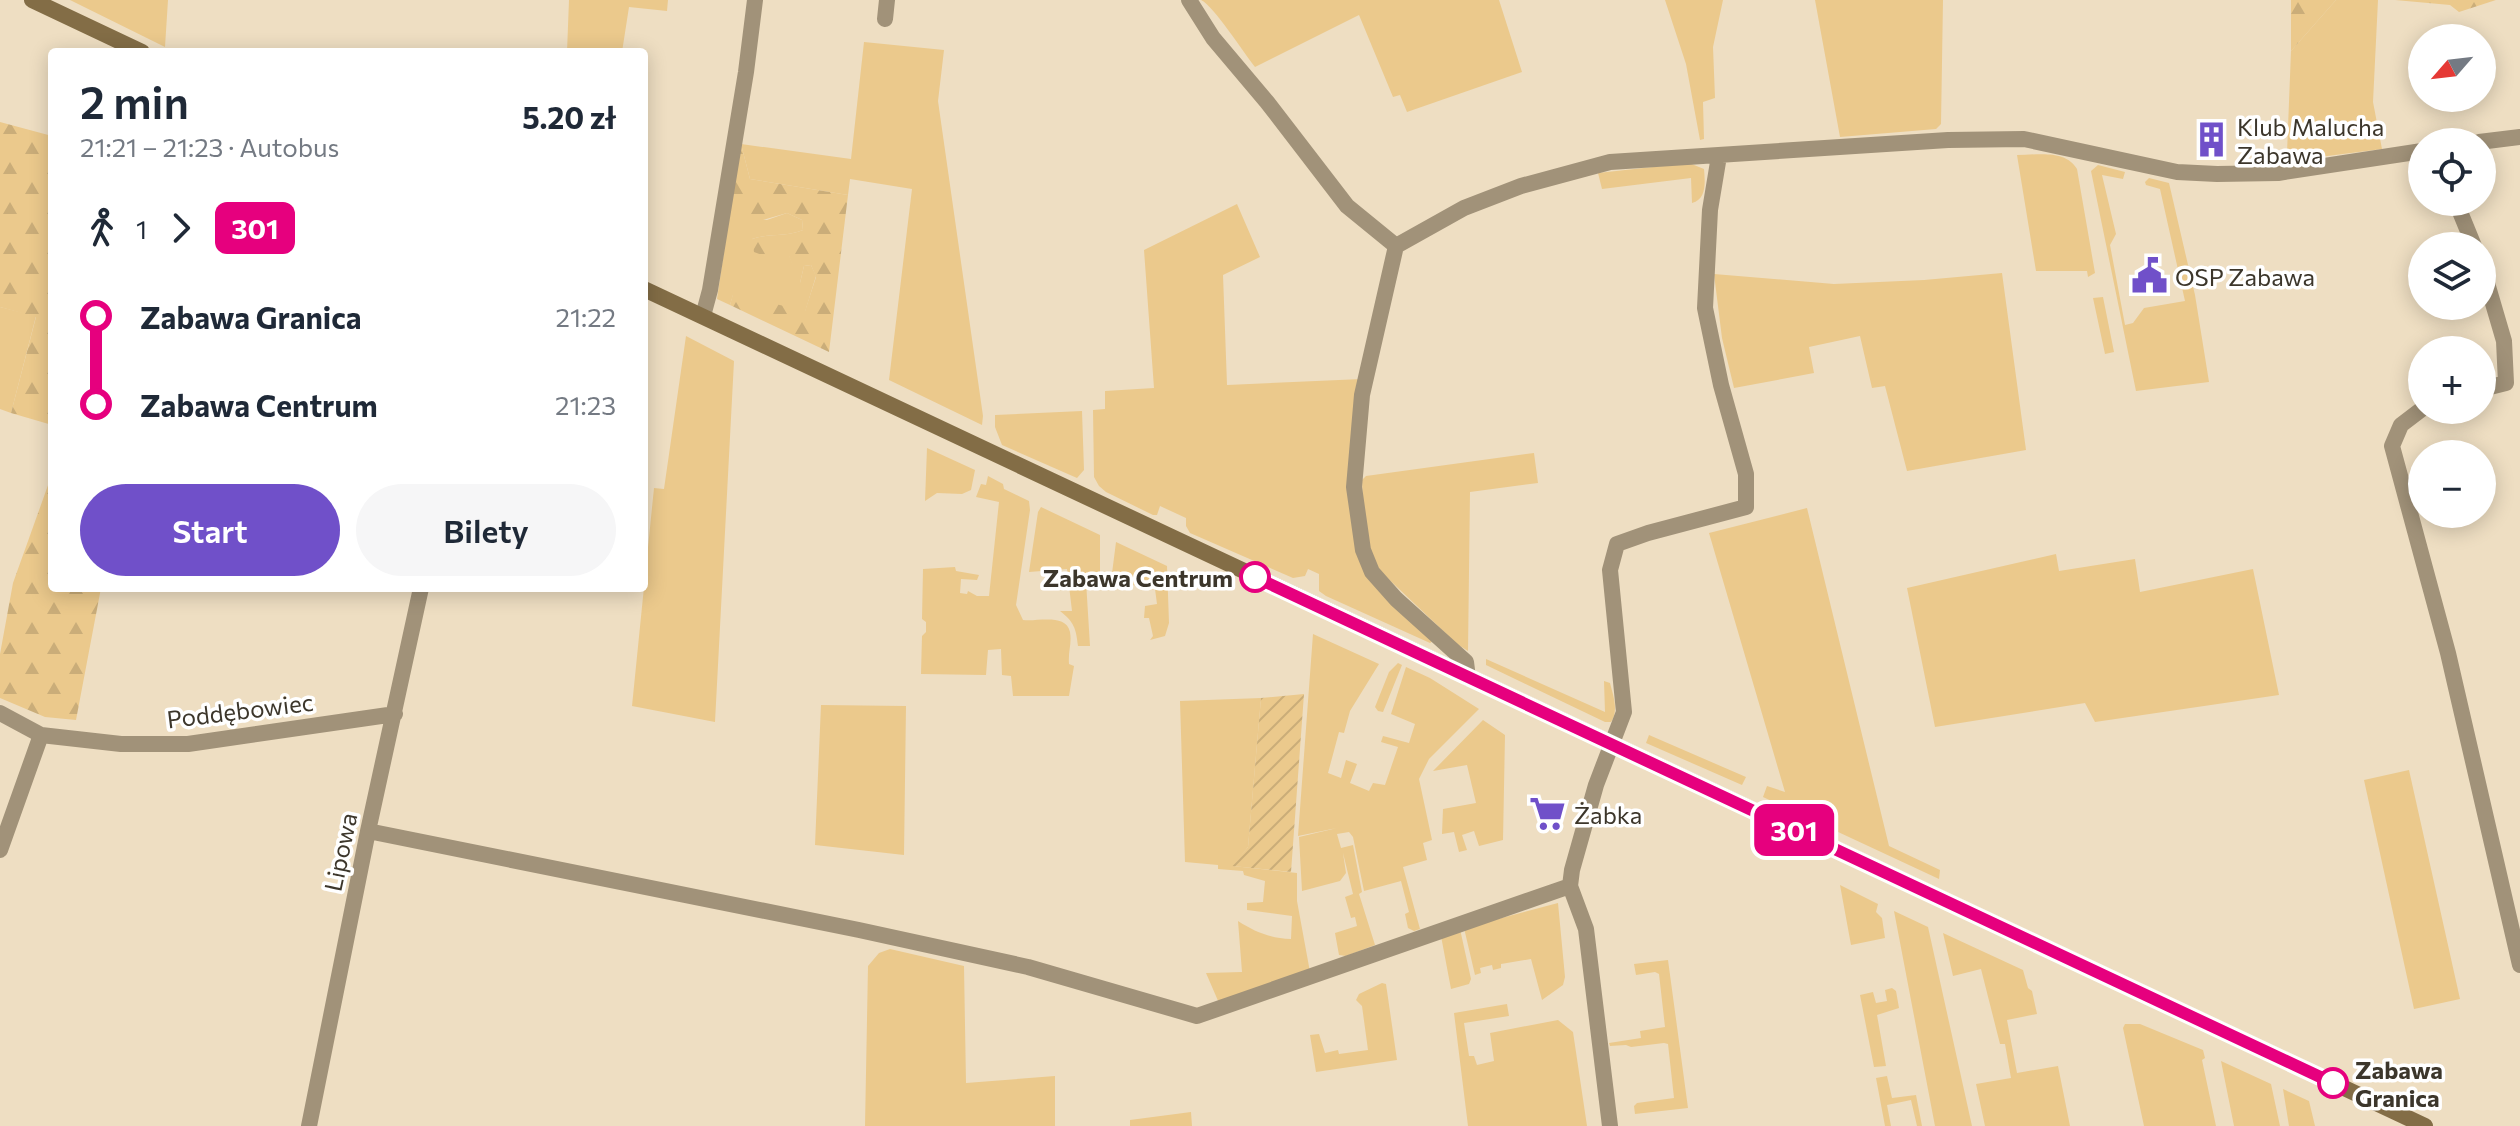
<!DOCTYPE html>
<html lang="pl">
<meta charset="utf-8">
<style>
:root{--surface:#fff;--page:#f6f6f7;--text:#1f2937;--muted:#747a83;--accent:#7050c9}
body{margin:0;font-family:Commissioner,sans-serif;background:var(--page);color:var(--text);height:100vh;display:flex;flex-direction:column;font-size:30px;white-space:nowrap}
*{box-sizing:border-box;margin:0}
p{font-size:26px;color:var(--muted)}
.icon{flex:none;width:44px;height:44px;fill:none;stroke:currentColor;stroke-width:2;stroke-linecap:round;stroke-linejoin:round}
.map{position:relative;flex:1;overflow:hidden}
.drawer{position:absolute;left:48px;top:48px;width:600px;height:544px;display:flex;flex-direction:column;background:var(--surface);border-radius:8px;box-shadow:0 4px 20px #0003}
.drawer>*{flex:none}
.badge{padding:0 16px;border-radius:12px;font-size:28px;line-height:52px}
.needle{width:52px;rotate:242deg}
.tools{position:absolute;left:2408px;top:24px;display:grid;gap:16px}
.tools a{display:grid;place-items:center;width:88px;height:88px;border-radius:50%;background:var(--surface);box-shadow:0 4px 20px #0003;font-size:40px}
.map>.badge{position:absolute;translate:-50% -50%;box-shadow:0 0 0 4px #fff}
.legs{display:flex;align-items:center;gap:12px;height:88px;padding:0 32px;font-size:26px}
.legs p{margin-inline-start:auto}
.overview{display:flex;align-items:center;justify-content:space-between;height:136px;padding:0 32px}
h1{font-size:44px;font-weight:600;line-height:60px}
.action{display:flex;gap:16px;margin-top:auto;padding:16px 32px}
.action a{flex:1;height:92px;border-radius:48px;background:var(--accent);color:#fff;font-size:32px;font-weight:600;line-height:92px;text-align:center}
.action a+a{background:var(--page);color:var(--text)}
ul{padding:0 32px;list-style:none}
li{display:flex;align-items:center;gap:28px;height:88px;font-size:30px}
li i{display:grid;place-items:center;width:12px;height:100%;margin:0 10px;background:currentColor}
li i::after{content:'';width:20px;height:20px;margin:-10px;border:6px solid;border-radius:50%;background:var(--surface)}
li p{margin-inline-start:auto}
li:first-child i{background:linear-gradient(#0000 50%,currentColor 0)}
li:last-child i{background:linear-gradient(currentColor 50%,#0000 0)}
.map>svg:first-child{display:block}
.green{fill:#ebc98c}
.forest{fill:url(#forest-firs)}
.garden{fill:url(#garden-furrows)}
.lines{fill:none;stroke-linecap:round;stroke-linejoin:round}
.street{stroke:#a19279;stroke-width:16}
.secondary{stroke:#836d46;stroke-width:16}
.line-1-casing{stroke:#fff;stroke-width:18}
.line-1{stroke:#e6007e;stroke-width:12}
.stop-1-dot{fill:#fff;stroke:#e6007e;stroke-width:4}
.labels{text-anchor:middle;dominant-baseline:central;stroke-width:7;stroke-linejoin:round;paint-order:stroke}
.poi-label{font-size:24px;fill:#3c362b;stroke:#fff;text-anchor:start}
.stop-label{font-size:24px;font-weight:bold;fill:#3c362b;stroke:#fff;text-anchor:end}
.street-label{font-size:24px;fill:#3c362b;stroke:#fff}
</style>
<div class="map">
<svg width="2520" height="1126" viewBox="0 0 2520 1126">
<defs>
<pattern id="forest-firs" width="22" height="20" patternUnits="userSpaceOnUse" patternTransform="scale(2)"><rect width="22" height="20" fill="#ebc98c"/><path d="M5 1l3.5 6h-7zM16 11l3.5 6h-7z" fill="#caad79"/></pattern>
<pattern id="garden-furrows" width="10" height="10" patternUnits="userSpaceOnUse" patternTransform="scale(2)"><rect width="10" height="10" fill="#ebc98c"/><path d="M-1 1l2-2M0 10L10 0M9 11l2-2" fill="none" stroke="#caad79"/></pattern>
</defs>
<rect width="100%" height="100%" fill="#eedec2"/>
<!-- green -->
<path class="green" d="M70,0H168L165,47Z
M569,0H668L667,11L629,7L622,52H567Z
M1201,0H1499L1522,72L1407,112L1400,95L1393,97L1359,15L1255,67C1243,52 1214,6 1201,0Z
M1665,0H1723L1713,47L1715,98L1703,102L1704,139L1700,140L1686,64Z
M1815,0H1943L1941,124L1936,129L1840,137Z
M2336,0H2378L2373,102L2382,149L2296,160L2287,153L2291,51Z
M864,42L944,50L938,101L983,416L982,425L889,380L912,189L850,179L848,195L750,179L741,144L851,159Z
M2017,155C2038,155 2065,149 2077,169L2095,273L2088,277L2087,271H2036Z
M1689,163L1704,169C1705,182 1707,199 1692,203L1691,178L1602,189L1598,173Z
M2098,165L2125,172L2123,179L2102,175L2116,234L2110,245L2125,325L2133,323L2144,308L2185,301L2160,189L2146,185L2145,182L2149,178L2169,183L2195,295L2209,382L2136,391L2091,171Z
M1237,204L1260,257L1223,275L1227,385L1362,379L1359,555L1433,641L1430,643L1326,596L1319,591V574L1308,569L1305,576L1293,578L1190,533L1186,526V518L1160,506L1157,515H1153L1106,492L1099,486L1094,477L1093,410L1105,409V391L1154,388L1144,250Z
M787,213L802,220L803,230C787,237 769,233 752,239L765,256L789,255L800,283L804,266L811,265L816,276L805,312L733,295L730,305L717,299L729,217L767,220Z
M2002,273L2026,450L1907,471L1885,386L1872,388L1860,336L1809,347L1814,373L1734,388L1722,338L1714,274L1834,284L1924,280Z
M2103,297L2114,352L2105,354L2093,298Z
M0,307L36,316L11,413L0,409Z
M686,336L734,361L715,722L632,706L654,488L664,489Z
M1082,411L1084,470L1077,478L1002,445L995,427V415Z
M927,448L975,470L971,490L962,494L937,493L925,501Z
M1534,453L1538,483L1470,492L1468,651L1457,644L1378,569L1364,535L1362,480L1366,476Z
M988,476L1003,484L1004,489L1029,501L1030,510L1016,605L1023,620C1037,622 1066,613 1070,632C1072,644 1068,651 1069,664L1074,666L1069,696H1013L1011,676L1002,675L1001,649L988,650L986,675L921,674L922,636L926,632V622L922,619L923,569L955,567L956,571L979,575L977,580L961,579L960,593L967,594L968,591L977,596H989L999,502L976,497L981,484L986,485Z
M1041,507L1100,535V572L1086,581L1090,646H1078C1076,628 1074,622 1060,611H1072L1067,569L1029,572L1038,512Z
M1807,508L1889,846L1940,870L1939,879L1763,797L1767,786L1785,792L1709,533Z
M1116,542L1167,566L1169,623L1165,636L1150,640L1153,636L1149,618H1144L1145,606L1157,604L1155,589L1147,590L1142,584L1110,589Z
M2056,554L2059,571L2135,559L2140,592L2253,569L2279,695L2095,722L2085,703L1935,727L1907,588Z
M1313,634L1379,664L1350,711L1344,733L1339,732L1328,773L1341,778L1346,760L1357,764L1350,783L1369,791L1373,783L1385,785L1398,747L1381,742L1383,736L1409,743L1415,724L1391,714L1406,667L1430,678L1479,709L1429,759L1419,779L1432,840L1423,843L1427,860L1403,867L1420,929L1414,931L1408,928L1405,914L1409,912L1401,881L1364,891L1353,837L1349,832L1337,834L1341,848L1353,845L1362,892L1359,894L1375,945L1346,956L1339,955L1335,933L1357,926L1355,917L1351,918L1345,897L1353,894L1343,853L1346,873L1340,881L1302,891L1299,837L1337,828L1298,836Z
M1486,659L1605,712L1604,681L1610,683C1613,695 1619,711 1611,722H1605L1486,665Z
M1398,663L1402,665L1383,712L1378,711L1375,707L1389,672Z
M1261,698L1248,847L1233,866L1297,873V901L1310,972L1219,1003L1206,973L1242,972L1238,921C1255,932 1270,938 1291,939L1292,916L1247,910V903L1263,902L1265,881L1244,875L1243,871L1218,869V865L1185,862L1180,701Z
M821,705L906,706L904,855L815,845Z
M1483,720L1505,735L1503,840L1479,846L1474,831L1462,835L1467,850L1459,852L1454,832L1442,834L1443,809L1476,803L1467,765L1433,771Z
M1649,735L1746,777L1742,785L1646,743Z
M2409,770L2460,999L2414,1009L2364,780Z
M1840,885L1878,904L1876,912L1882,918L1885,938L1851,945Z
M1558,903L1565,977L1563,985L1542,1000L1531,959L1501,964V968L1493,970L1492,965L1480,968L1481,973L1475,975L1464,928Z
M1894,911L1928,927L1972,1126H1935Z
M1460,929L1471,979L1469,984L1451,989L1441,936Z
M1943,933L2023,970L2028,988L2032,991L2037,1014L2007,1020L2017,1073L2058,1066L2070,1126H1985L1976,1084L2011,1078L2005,1044H2000L1981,969L1953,976Z
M890,949L964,966L966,1083L1055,1076V1126H865L868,966L879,953Z
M1668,960L1688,1108L1635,1114L1634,1106L1637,1103L1674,1098L1668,1044L1664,1043L1631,1047L1626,1045L1610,1046L1609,1043L1641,1038L1640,1031L1665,1027L1659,974L1655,972L1636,975L1634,964Z
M1382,983L1386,984L1397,1060L1316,1072L1310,1035L1319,1034L1325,1053L1338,1050L1339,1054L1368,1050L1362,1006L1356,1000L1359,994Z
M1892,988L1896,991L1899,1008L1877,1015L1886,1066L1874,1067L1860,995L1873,992L1876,1003L1887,1001L1885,990Z
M1507,1004L1509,1016L1464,1023L1469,1056H1474L1477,1065L1494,1061L1490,1033L1558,1020L1573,1032L1587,1126H1468L1454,1013Z
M2125,1024H2140L2203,1050L2205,1058L2202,1060L2216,1126H2144L2123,1028Z
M2221,1061L2271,1084L2280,1126H2234Z
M1887,1076L1892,1098L1916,1095L1922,1126H1917L1911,1100L1887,1105L1891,1126H1885L1876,1078Z
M2283,1089L2309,1101L2315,1126H2289Z
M1191,1112L1192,1126H1130V1120Z"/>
<!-- forest -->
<path class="forest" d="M2291,0H2336L2291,51Z
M2395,0H2496L2459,12L2450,5Z
M0,122L52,136V425L11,413L36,317L0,307Z
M741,144L750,179L848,195L829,352L730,305L733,294L805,311L816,277L811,265L804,266L800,283L792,285L793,267L789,256H765L754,252L752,239C769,233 787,237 803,230L802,220L787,213L749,224L729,217Z
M52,474V588H101L76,720L45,717L0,698V654L13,583Z"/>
<!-- garden -->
<path class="garden" d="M1304,694L1291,872L1232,866L1248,847L1261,698Z"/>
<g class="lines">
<!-- street -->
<path class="street" d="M1189,0L1213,38L1267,102L1347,206L1396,246L1464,208L1521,186L1610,162L1948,140L2024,139L2177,172L2217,174L2278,173L2422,151
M885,19L887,0
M2479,142L2520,137
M2456,202L2474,246
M1396,246L1362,395L1354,487L1363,550L1372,572L1396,599L1466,662L1468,678
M2482,266L2504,341L2506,383L2482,389
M703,316L710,290L746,72L755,0
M2422,409L2401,425L2392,446L2448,653L2520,965
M0,713L41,735L121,744H188L395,714
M368,831L859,930L1028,967L1197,1016L1570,886
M0,850L41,735
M309,1126L368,831L421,588
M1610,1126L1586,929L1570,886L1572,870L1596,785L1624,712L1610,570L1617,544L1648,533L1746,507V474L1721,385L1705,308L1710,210L1719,156"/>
<!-- secondary -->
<path class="secondary" d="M32,0L142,52
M644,289L2425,1126"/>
</g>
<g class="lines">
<defs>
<path id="line-1" d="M1255,577L2333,1083"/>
</defs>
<!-- line-1 casing -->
<use href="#line-1" class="line-1-casing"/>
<!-- line-1 -->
<use href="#line-1" class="line-1"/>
</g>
<!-- icons -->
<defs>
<symbol id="building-bare" viewBox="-9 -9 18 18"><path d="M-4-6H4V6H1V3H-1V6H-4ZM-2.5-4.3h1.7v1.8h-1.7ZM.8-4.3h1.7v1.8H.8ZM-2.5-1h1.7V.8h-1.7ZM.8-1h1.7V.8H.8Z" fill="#7050c9" stroke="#fff" stroke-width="2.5" paint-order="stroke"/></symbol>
<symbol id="civic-bare" viewBox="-9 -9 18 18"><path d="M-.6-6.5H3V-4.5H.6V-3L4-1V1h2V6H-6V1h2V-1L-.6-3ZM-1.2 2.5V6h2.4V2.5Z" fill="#7050c9" stroke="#fff" stroke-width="2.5" paint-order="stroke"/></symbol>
<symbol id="supermarket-bare" viewBox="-9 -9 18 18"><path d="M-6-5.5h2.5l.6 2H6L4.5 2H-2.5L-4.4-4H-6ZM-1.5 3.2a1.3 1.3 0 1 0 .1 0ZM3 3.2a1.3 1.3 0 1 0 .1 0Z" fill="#7050c9" stroke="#fff" stroke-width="2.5" paint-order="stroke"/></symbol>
</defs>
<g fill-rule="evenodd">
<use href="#building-bare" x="2186" y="114" width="51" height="51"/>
<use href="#civic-bare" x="2124" y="250" width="51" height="51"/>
<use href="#supermarket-bare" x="1522" y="788" width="51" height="51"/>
</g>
<!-- markers -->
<g class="stop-1-dot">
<circle cx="1255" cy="577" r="14"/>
<circle cx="2333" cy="1083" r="14"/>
</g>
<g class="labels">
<!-- poi labels -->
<g class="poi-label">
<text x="2237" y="126">Klub Malucha<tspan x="2237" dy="28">Zabawa</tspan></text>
<text x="2175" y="276">OSP Zabawa</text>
<text x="1574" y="814">Żabka</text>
</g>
<!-- stop labels -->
<g class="stop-label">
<text x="1233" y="577">Zabawa Centrum</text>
<text x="2355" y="1069" text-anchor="start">Zabawa<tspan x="2355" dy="28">Granica</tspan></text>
</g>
<!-- street labels -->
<g class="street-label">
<text transform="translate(240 710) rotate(-7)">Poddębowiec</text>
<text transform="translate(340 852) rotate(-78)">Lipowa</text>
</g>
</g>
</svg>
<div class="tools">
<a><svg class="needle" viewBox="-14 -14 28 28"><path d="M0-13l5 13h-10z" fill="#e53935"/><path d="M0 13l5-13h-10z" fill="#747a83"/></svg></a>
<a><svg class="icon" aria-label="locate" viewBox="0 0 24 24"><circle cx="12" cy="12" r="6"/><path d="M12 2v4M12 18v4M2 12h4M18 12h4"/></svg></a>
<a><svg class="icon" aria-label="layers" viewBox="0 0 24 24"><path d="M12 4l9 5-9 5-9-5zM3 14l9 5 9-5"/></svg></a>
<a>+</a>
<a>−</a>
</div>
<b class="badge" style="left:1794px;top:830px;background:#e6007e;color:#fff">301</b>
<section class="drawer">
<div class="overview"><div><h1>2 min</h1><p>21:21 – 21:23 · Autobus</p></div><b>5.20 zł</b></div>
<div class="legs"><svg class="icon" aria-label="walk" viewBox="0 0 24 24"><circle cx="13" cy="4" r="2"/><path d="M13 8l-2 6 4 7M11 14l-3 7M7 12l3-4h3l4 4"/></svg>1<svg class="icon" aria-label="forward" viewBox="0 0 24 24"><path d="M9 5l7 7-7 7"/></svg><b class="badge" style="background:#e6007e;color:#fff">301</b></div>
<ul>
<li><i style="color:#e6007e"></i><b>Zabawa Granica</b><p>21:22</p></li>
<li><i style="color:#e6007e"></i><b>Zabawa Centrum</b><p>21:23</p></li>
</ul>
<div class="action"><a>Start</a><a>Bilety</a></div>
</section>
</div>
